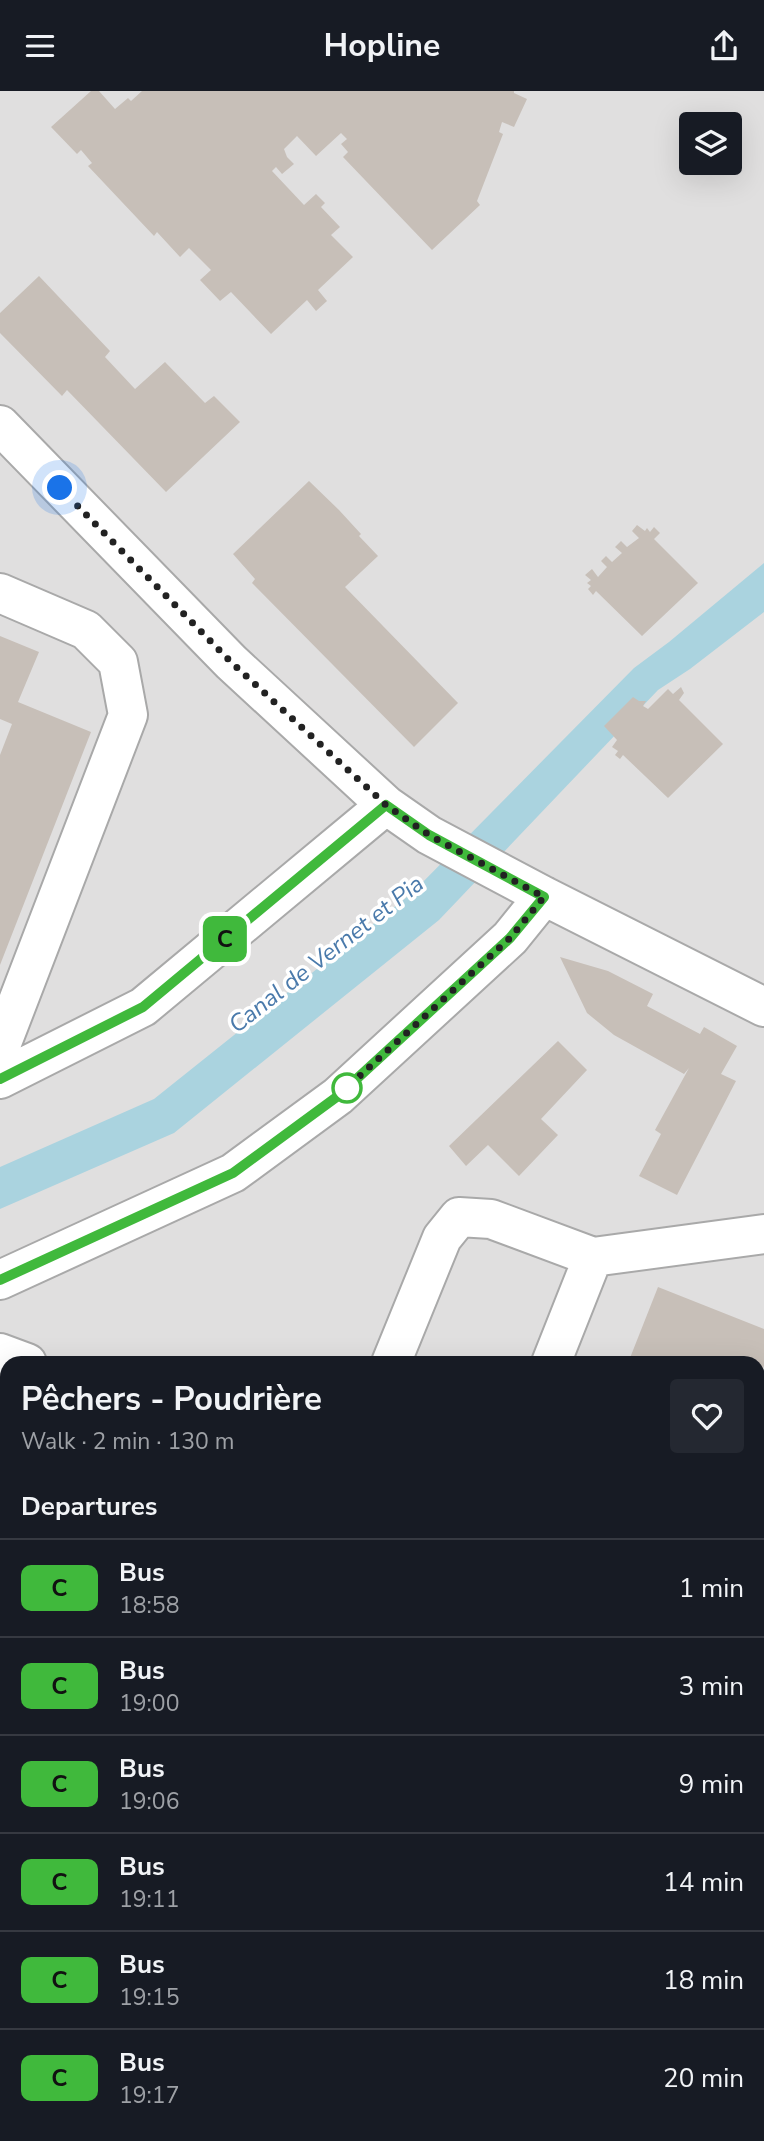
<!DOCTYPE html>
<meta charset="utf-8">
<style>
:root{--surface:#171b24;--page:#242831;--text:#f1f3f6;--muted:#9ea1a6;--line:#363941}
body{margin:0;font-family:"Nunito Sans",sans-serif;background:var(--page);color:var(--text);height:100vh;display:flex;flex-direction:column;font-size:26px;white-space:nowrap}
*{box-sizing:border-box;margin:0}
p{font-size:23px;color:var(--muted)}
.icon{flex:none;width:38px;height:38px;fill:none;stroke:currentColor;stroke-width:2;stroke-linecap:round;stroke-linejoin:round}
.map{position:relative;flex:1;overflow:hidden}
.drawer{position:absolute;left:0px;top:1265px;width:765px;height:786px;display:flex;flex-direction:column;background:var(--surface);border-radius:21px 21px 0 0;box-shadow:0 7px 28px #0002}
.drawer>*{flex:none}
.badge{padding:0 14px;border-radius:10px;font-size:24px;line-height:46px}
.fabs{position:absolute;left:679px;top:21px;display:grid;gap:14px}
.fabs a{display:grid;place-items:center;width:63px;height:63px;border-radius:7px;background:var(--surface);box-shadow:0 7px 28px #0002;font-size:35px}
.you{position:absolute;width:35px;height:35px;margin:-18px;border:5px solid #fff;border-radius:50%;background:#1a73e8;box-shadow:0 0 0 10px #1a73e833}
.map>.badge{position:absolute;translate:-50% -50%;box-shadow:0 0 0 4px #fff}
h2{padding:0 21px;font-size:26px;line-height:63px}
.round{display:grid;place-items:center;flex:none;width:74px;height:74px;border-radius:7px;background:var(--page)}
.summary{display:flex;align-items:center;justify-content:space-between;height:119px;padding:0 21px}
h1{font-size:33px;font-weight:700;line-height:52px}
ul{padding:0;list-style:none}
li{display:flex;align-items:center;gap:21px;height:98px;padding:0 21px;border-top:2px solid var(--line)}
li div{flex:1}
li b{display:block;font-size:26px}
li em{font-style:normal}
li .badge{min-width:77px;font-weight:700;text-align:center}
header{display:flex;justify-content:space-between;align-items:center;height:91px;padding:0 21px;background:var(--surface);font-size:32px;font-weight:700}
.map>svg:first-child{display:block}
.residential{fill:#e0dfdf;fill-rule:evenodd}
.plaza{fill:#dddde8}
.water{fill:#aad3df}
.building{fill:#c7bfb8}
.lines{fill:none;stroke-linecap:round;stroke-linejoin:round}
.minor-casing{stroke:#a9a9a9;stroke-width:42}
.minor{stroke:#fff;stroke-width:38}
.line-casing{stroke:#fff;stroke-width:16}
.line{stroke:#40b93c;stroke-width:10}
.walk{stroke:#222;stroke-width:7;stroke-dasharray:0 12.6}
.stop-dot{fill:#fff;stroke:#40b93c;stroke-width:3.5}
.labels{text-anchor:middle;dominant-baseline:central;stroke-width:7;stroke-linejoin:round;paint-order:stroke}
.water-label{font-size:24px;font-style:italic;fill:#4a7aab;stroke:#fff}
</style>
<header><svg class="icon" aria-label="menu" viewBox="0 0 24 24"><path d="M4 6h16M4 12h16M4 18h16"/></svg>Hopline<svg class="icon" aria-label="share" viewBox="0 0 24 24"><path d="M12 15V3M7 8l5-5 5 5M5 13v7h14v-7"/></svg></header>
<div class="map">
<svg width="764" height="2050" viewBox="0 0 764 2050">
<rect width="100%" height="100%" fill="#f2efe9"/>
<!-- residential -->
<path class="residential" d="M0,0H764V2050H0ZM691,33H730V72H691ZM7,1272H758V2044H7Z"/>
<!-- plaza -->
<path class="plaza" d="M108,2044H431L429,2050H106Z"/>
<!-- water -->
<path class="water" d="M764,472V521L690,578L658,599L439,829L174,1042L0,1118V1076L154,1008L412,802L634,577L669,551Z"/>
<!-- building -->
<path class="building" d="M91,0H99L115,18L128,7L131,10L142,0H514V2L527,8L514,36L502,31L499,41L503,43L477,110L480,114L432,159L343,66L348,61L341,53L347,48L341,42L316,65L297,45L284,58L287,66L294,73L282,83L276,76L272,80L304,114L316,103L325,112L321,116L340,136L331,144L353,166L318,199L327,210L316,220L307,209L271,243L231,201L220,210L200,189L211,179L189,157L180,166L157,141L154,145L88,75L92,72L81,59L77,63L51,36Z
M39,185L110,260L105,266L135,298L165,271L205,312L214,305L240,331L166,401L67,299L62,305L0,242V222Z
M309,390L339,419L361,443L359,445L378,465L345,496L458,612L414,656L252,492L255,488L233,463Z
M637,434L645,440L647,437L650,441L654,436L660,442L654,448L698,492L642,545L596,500L593,504L588,498L591,495L587,492L591,489L585,484L592,478L598,486L607,476L601,470L606,465L612,471L622,462L615,456L621,450L627,456L639,447L632,440Z
M0,545L39,561L18,611L91,641L0,874V664L12,633L0,628Z
M681,596L684,602L679,609L723,653L668,707L623,664L620,668L615,664L618,660L612,656L617,649L604,635L633,606L639,610H646L643,615L648,618L668,598L673,603Z
M560,866L608,880L653,903L647,915L700,943L704,936L737,955L721,983L736,990L677,1104L639,1085L661,1043L655,1039L689,977L684,983L614,944L587,922Z
M558,950L587,979L541,1028L558,1044L519,1085L488,1054L466,1075L449,1055Z
M658,1196L764,1238V1275L758,1290V1272H628Z
M0,1403L7,1405V1528L0,1525Z
M0,1817L7,1819V1959L0,1956Z"/>
<g class="lines">
<defs>
<path id="minor" d="M0,334L231,571L386,714L429,744L544,805L764,916
M0,502L86,539L118,571L128,624L0,957
M0,988L143,916L386,714
M0,1189L233,1082L338,1005L510,847L544,805
M0,1262L27,1272
M391,1272L442,1147L459,1126L491,1128L593,1166L764,1143
M551,1272L593,1166
M0,1329L7,1332
M758,1600L764,1576
M0,1623L7,1625
M0,1693L7,1695
M0,2011L7,2014
M86,2050L89,2044
M186,2050L188,2044
M262,2050L265,2044
M629,2050L630,2044"/>
</defs>
<!-- minor casing -->
<use href="#minor" class="minor-casing"/>
<!-- minor -->
<use href="#minor" class="minor"/>
</g>
<g class="lines">
<defs>
<path id="line" d="M0,988L143,916L386,714L429,744L544,806L510,847L338,1005L233,1082L0,1189"/>
</defs>
<!-- line casing -->
<use href="#line" class="line-casing"/>
<!-- line -->
<use href="#line" class="line"/>
<!-- walk -->
<path class="walk" d="M60,397L231,571L386,714L429,744L544,806L510,847L338,1005L347,997"/>
</g>
<!-- markers -->
<circle class="stop-dot" cx="347" cy="997" r="14"/>
<g class="labels">
<!-- water labels -->
<g class="water-label">
<text transform="translate(326 863) rotate(-38)">Canal de Vernet et Pia</text>
</g>
</g>
</svg>
<div class="fabs">
<a><svg class="icon" aria-label="layers" viewBox="0 0 24 24"><path d="M12 4l9 5-9 5-9-5zM3 14l9 5 9-5"/></svg></a>
</div>
<div class="you" style="left:60px;top:397px"></div>
<b class="badge" style="left:225px;top:848px;background:#40b93c;color:#111">C</b>
<section class="drawer">
<div class="summary"><div><h1>Pêchers - Poudrière</h1><p>Walk · 2 min · 130 m</p></div><a class="round"><svg class="icon" aria-label="heart" viewBox="0 0 24 24"><path d="M12 20l-8-8c-3-5 5-10 8-4 3-6 11-1 8 4z"/></svg></a></div>
<h2>Departures</h2>
<ul>
<li><span class="badge" style="background:#40b93c;color:#111">C</span><div><b>Bus</b><p>18:58</p></div><em>1 min</em></li>
<li><span class="badge" style="background:#40b93c;color:#111">C</span><div><b>Bus</b><p>19:00</p></div><em>3 min</em></li>
<li><span class="badge" style="background:#40b93c;color:#111">C</span><div><b>Bus</b><p>19:06</p></div><em>9 min</em></li>
<li><span class="badge" style="background:#40b93c;color:#111">C</span><div><b>Bus</b><p>19:11</p></div><em>14 min</em></li>
<li><span class="badge" style="background:#40b93c;color:#111">C</span><div><b>Bus</b><p>19:15</p></div><em>18 min</em></li>
<li><span class="badge" style="background:#40b93c;color:#111">C</span><div><b>Bus</b><p>19:17</p></div><em>20 min</em></li>
</ul>
</section>
</div>
